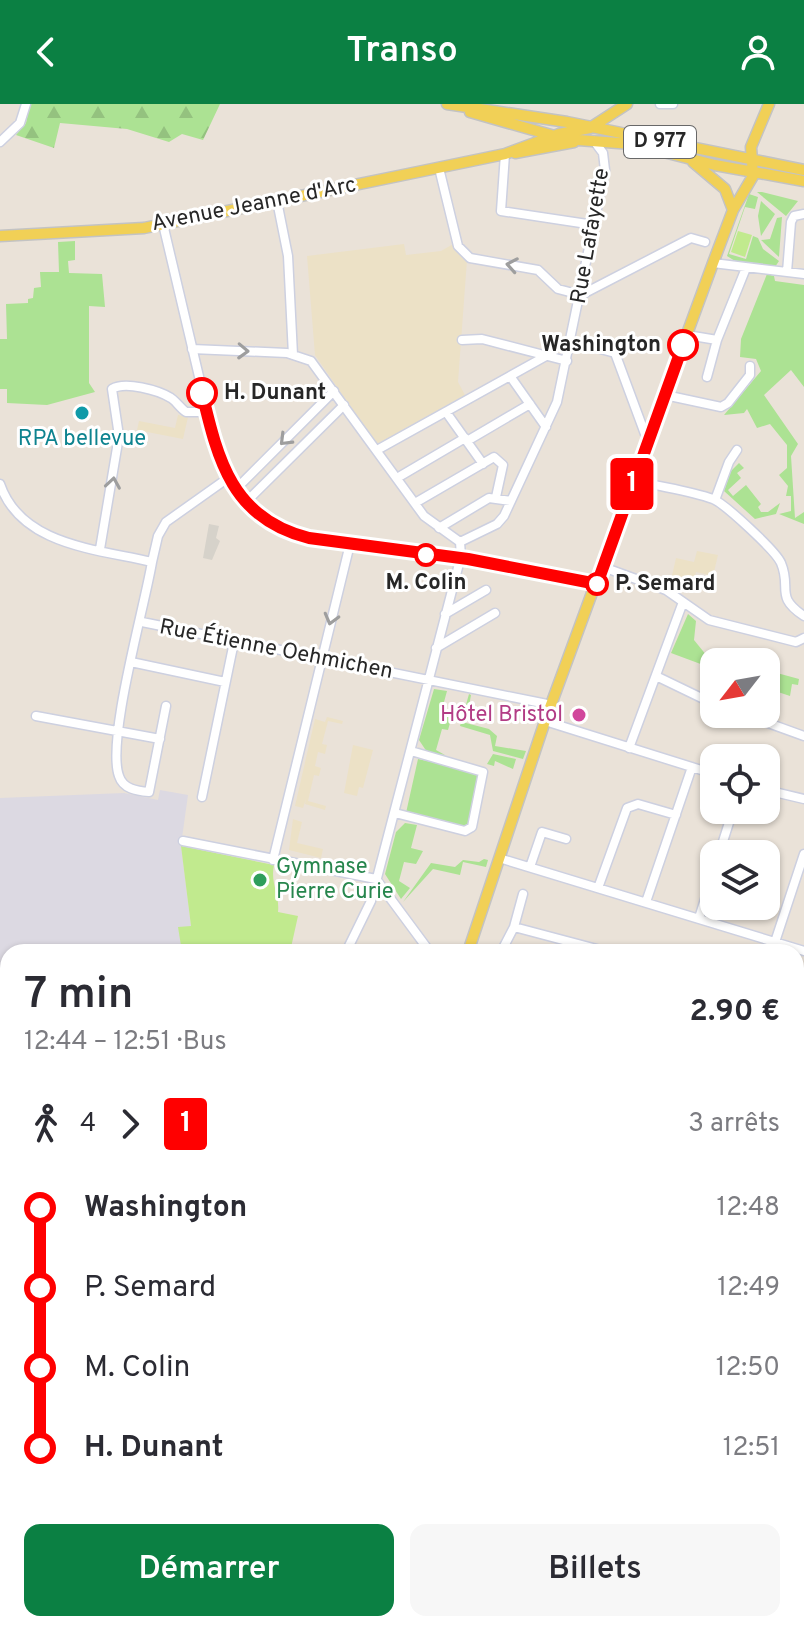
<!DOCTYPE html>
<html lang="fr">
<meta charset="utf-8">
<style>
:root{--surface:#fff;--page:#f7f7f7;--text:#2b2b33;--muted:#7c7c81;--accent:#0b8043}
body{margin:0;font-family:Overpass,sans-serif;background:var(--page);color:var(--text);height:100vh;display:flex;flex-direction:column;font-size:30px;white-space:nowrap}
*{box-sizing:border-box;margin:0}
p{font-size:26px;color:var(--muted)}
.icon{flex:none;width:44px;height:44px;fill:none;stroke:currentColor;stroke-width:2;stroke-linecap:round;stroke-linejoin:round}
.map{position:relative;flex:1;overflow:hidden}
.panel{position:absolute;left:0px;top:840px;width:804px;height:688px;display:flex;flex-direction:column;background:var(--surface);border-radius:24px 24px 0 0;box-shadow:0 2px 6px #0004}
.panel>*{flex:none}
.badge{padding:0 16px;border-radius:6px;font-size:28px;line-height:52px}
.needle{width:52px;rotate:239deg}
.buttons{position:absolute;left:700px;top:544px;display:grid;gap:16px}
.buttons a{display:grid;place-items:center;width:80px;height:80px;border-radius:16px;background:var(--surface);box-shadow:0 2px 6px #0004;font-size:40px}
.map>.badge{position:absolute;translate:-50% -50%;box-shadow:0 0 0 4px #fff}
.legs{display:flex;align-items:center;gap:12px;height:88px;padding:0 24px;font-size:26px}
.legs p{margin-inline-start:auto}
.overview{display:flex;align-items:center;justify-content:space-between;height:136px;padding:0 24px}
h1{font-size:44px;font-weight:600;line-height:60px}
.button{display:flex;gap:16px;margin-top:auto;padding:16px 24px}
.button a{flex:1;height:92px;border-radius:16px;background:var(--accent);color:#fff;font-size:32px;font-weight:600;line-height:92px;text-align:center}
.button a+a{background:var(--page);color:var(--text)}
ul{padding:0 24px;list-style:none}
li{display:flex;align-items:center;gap:28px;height:80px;font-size:30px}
li i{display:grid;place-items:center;width:12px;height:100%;margin:0 10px;background:currentColor}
li i::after{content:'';width:20px;height:20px;margin:-10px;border:6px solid;border-radius:50%;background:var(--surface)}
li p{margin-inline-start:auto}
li:first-child i{background:linear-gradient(#0000 50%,currentColor 0)}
li:last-child i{background:linear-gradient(currentColor 50%,#0000 0)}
header{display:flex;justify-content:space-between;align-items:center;height:104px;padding:0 24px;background:var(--accent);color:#fff;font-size:36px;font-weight:600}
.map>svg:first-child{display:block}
.industrial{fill:#dcd9e2}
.education{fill:#ece1c6}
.medical{fill:#f2d4d5}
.grass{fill:#ace293}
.forest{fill:url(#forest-firs)}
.garden{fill:url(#garden-dots)}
.pitch{fill:#c1ea8e}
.plaza{fill:#d6d2ca}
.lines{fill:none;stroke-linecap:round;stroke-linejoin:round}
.minor-casing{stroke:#cdd0e0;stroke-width:11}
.major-casing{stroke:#c3c3c3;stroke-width:13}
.minor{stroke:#fff;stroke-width:8}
.major{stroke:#f1d056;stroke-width:10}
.oneway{stroke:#9e9e9e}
.line-1-casing{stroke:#fff;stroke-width:18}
.line-1{stroke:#f00;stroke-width:12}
.stop-1-dot{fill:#fff;stroke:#f00;stroke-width:4}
.culture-dot{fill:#0f9aa8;stroke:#fff;stroke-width:3}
.hotel-dot{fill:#d1479c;stroke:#fff;stroke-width:3}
.leisure-dot{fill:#2e9e5b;stroke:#fff;stroke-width:3}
.labels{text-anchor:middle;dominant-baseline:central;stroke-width:6;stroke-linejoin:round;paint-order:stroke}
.shield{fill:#fff;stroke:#686868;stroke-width:2}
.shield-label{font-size:20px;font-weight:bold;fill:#272727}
.street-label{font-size:22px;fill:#272727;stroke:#fff}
.stop-label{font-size:22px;font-weight:bold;fill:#272727;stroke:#fff;text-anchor:start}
.culture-label{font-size:22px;fill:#0d838f;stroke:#fff}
.hotel-label{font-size:22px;fill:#b23c85;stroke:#fff;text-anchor:end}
.leisure-label{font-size:22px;fill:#27864d;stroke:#fff;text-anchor:start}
</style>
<header><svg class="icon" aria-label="back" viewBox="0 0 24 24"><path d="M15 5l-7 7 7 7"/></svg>Transo<svg class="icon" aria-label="person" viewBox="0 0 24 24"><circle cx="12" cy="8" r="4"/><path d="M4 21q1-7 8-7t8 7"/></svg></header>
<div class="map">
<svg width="804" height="1528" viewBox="0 0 804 1528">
<defs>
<pattern id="forest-firs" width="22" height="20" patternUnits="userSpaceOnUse" patternTransform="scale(2)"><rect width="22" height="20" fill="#ace293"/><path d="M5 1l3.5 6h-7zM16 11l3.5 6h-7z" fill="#94c27f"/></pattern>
<pattern id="garden-dots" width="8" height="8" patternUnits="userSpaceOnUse" patternTransform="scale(2)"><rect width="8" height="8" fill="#ace293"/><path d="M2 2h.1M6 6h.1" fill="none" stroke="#94c27f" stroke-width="1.8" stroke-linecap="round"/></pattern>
</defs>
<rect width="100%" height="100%" fill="#eae2d8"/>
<!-- industrial -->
<path class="industrial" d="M160,686L188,691L181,741L191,823H179L182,848H8V1093L0,1072V694L124,689L158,696Z"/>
<!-- education -->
<path class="education" d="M455,139L467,156L458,278L466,293L378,343L315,251L307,152L404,140L406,151L441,147Z
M178,311L188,313L183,335L137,326L139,317L175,324Z
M697,447L718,451L713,472L696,468L693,482L671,476L676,454L694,458Z
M327,613L343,617L342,620L328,617L322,640L327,641L325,650L318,648L315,662L321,664L319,672L314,671L308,697L326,702L325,706L305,700L306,695L303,704L295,702L315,615L325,618Z
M353,641L373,646L363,684L359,683L357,692L344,689Z
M293,715L302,718L297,739L323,745L321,754L289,746Z"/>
<!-- medical -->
<path class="medical" d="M427,1520H519L516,1528H425Z"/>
<!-- grass -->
<path class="grass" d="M757,88H762L798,97L786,112Z
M749,90L758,93L755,105L745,103L729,150L746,155L753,132L758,134L763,145L779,157L775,163L735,157L727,152Z
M761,97L775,110L761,132L758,112Z
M782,113L779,153L761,136L770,135L777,114Z
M75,137V156L68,157L69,169L102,170L105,203L89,202V279L95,288L47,301L7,299V285H0V235H7L6,200L28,199V195L33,194L34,184L41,183L40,168H59L58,138Z
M767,170L774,172L775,177L804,181V283L791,266L764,291L798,340L791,352L795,414L804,408V420L779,410L791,407V392H786L788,382L779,371L787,364V341L770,320L757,324L747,305L744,309L724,311L761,267L756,255L740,253L741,235Z
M739,359L744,364L737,369L741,374L728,386L733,392L746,381L761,400L758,403L761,408H768L780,399L776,410L755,415L724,387L731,367Z
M688,510L696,517L694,536L707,552L737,558H714V565L671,549Z
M766,566L799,575L798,581L792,580L790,592L766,584Z
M434,585L447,587L441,609L452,612L448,626L442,625L436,646L445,651L427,648L419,636Z
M469,590L471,591L466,619L489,625L497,632L495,642L526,647L523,655L493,647L490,631L460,622Z
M493,650L516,655L513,665L495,657L494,662L487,660Z
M418,655L480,669L468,723L406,709Z
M405,719L417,721L411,744L423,747L416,760L404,758L399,777L410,784L401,795L385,770L396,728Z
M484,755L488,756L486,763L463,758L460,771L433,765L403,798L431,759L455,763L463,756L479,758Z
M796,1325L804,1327L803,1498L796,1496Z
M721,1520H766L792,1528H724L719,1527Z"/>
<!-- forest -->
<path class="forest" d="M30,0H220L203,36L182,30L169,38L127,25L60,19L54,44L16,31L26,19Z"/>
<!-- garden -->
<path class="garden" d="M0,1480L8,1482V1520H170L182,1523L181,1528H0Z"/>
<!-- pitch -->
<path class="pitch" d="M738,127L752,131L745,153L731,148Z
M181,742L274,761C270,779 280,791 278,808L298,812L290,848H182L178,823L191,822Z"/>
<!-- plaza -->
<path class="plaza" d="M209,420L219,422L216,434L220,437L212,456L203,454Z"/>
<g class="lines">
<defs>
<path id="minor" d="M660,0H673
M0,38L20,19L26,0
M505,50L501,107L594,121
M439,64L458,142L470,154L538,166L558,185L581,191L691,134L705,138
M277,97L288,152L293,251
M163,120L218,353C231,384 251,409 282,424C317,441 359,440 397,445C464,456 530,467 597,480
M713,159L804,170
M787,168L791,118L794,112L804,110
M687,231L717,236L746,164
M462,236L482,235L567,257
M571,237L615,249L648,338
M192,245L287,249L311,257L424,412L460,438
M510,272L546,323
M707,273L717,236
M665,291L721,303L728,299L750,271V262
M446,308L483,360
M467,337L530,300
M377,346L546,252
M397,374L465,334
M634,376C659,383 688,386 713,395C725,400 776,447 781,459C792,485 774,492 804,512
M0,380C21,442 98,445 152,458C145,501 106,637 119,672C123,685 137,687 149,688L166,602
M235,386L334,287
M715,396L729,358L737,346
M246,398L344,301
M415,399L494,353L503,361L496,393
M439,424L489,394L511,397
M460,438L497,420L504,412L557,298L605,66L603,49L594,37
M100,445L119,332L112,285C125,277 158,286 171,294C177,298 180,304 186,308H206
M152,458L158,432L166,418L228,374
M603,463L666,486L709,516L796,538L804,534
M445,510L486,486
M142,518L552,601
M436,544L495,509
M131,558L225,578
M656,572L714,600
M743,610L804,632
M36,612L160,635
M545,617L714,670
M629,644L683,498
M766,686L804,695
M202,693L234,538
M395,709L465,727L472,723L483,668L411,647
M183,737L376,775L430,848
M719,750L733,706
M499,754L804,847
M273,756L350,440
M530,763L542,728L566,735
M598,784L627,704L638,700L676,711
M646,798L692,663
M699,814L714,767
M514,823L597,845
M775,838L804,750
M346,848L371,797L461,452L460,438
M501,848L514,823L523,790
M796,904L804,911
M796,932L804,926
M796,1013L804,1015
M796,1107L804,1109
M796,1201L804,1204
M0,1206L8,1205
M0,1293L8,1298
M796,1305L804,1307
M0,1337L8,1338
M0,1389L8,1391
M418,1528L420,1520
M613,1528L615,1520"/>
<path id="major" d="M447,0L567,18L804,66
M470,8L565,35L632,40L715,61L804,77
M515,49L574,38
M693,58L725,85L733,106
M0,132L144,124L408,70L505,50L559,30L590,24L627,0
M468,848L545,617L713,159L733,106L753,72L751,43L769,0
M0,1083L8,1102
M214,1520L216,1528
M337,1520L344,1528
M269,1528L270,1520"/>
</defs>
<!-- minor casing -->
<use href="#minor" class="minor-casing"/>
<!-- major casing -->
<use href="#major" class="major-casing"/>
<!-- minor -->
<use href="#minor" class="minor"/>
<!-- major -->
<use href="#major" class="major"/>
</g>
<!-- one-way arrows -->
<defs><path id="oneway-chevron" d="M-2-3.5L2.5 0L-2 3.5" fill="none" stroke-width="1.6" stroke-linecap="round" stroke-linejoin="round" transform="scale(2)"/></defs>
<g class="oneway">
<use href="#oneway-chevron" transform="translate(512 161) rotate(-170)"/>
<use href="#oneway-chevron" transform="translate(243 247) rotate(2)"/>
<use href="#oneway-chevron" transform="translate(285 336) rotate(135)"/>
<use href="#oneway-chevron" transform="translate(113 379) rotate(-81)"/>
<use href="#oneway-chevron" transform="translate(331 515) rotate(105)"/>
</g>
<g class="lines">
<defs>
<path id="line-1" d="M202,289C218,356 232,415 309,434L468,455L597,480L683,241"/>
</defs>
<!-- line-1 casing -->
<use href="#line-1" class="line-1-casing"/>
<!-- line-1 -->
<use href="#line-1" class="line-1"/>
</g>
<!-- markers -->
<g class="stop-1-dot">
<circle cx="683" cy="241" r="14"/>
<circle cx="202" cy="289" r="14"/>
<circle cx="426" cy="451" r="10"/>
<circle cx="597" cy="480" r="10"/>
</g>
<circle class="culture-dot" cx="82" cy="309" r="8"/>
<circle class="hotel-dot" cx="579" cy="611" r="8"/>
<circle class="leisure-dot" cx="260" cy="776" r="8"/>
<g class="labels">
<!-- shield labels -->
<rect class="shield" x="624" y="22" width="72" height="32" rx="6"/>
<g class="shield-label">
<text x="660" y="38">D 977</text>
</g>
<!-- street labels -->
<g class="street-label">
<text transform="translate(254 101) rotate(-11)">Avenue Jeanne d'Arc</text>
<text transform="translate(591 132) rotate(-80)">Rue Lafayette</text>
<text transform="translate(276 546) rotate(11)">Rue Étienne Oehmichen</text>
</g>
<!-- stop labels -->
<g class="stop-label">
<text x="661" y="241" text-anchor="end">Washington</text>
<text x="224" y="289">H. Dunant</text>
<text x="426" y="479" text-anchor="middle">M. Colin</text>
<text x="615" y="480">P. Semard</text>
</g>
<!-- culture labels -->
<g class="culture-label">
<text x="82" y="335">RPA bellevue</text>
</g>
<!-- hotel labels -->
<g class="hotel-label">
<text x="563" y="611">Hôtel Bristol</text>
</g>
<!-- leisure labels -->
<g class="leisure-label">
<text x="276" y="763">Gymnase<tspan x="276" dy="25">Pierre Curie</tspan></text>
</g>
</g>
</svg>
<div class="buttons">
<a><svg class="needle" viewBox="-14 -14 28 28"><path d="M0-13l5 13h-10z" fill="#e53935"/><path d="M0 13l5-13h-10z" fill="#7c7c81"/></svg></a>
<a><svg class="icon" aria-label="locate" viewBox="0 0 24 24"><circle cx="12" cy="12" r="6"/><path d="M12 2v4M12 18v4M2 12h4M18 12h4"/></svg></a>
<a><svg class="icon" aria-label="layers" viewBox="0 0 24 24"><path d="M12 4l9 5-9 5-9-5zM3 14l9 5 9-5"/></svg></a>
</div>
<b class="badge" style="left:632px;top:380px;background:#f00;color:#fff">1</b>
<section class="panel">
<div class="overview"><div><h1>7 min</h1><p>12:44 – 12:51 · Bus</p></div><b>2.90 €</b></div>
<div class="legs"><svg class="icon" aria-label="walk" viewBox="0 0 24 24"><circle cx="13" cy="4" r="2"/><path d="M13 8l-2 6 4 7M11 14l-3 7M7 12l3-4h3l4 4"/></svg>4<svg class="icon" aria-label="forward" viewBox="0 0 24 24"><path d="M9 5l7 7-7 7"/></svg><b class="badge" style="background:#f00;color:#fff">1</b><p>3 arrêts</p></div>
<ul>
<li><i style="color:#f00"></i><b>Washington</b><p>12:48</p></li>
<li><i style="color:#f00"></i><span>P. Semard</span><p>12:49</p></li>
<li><i style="color:#f00"></i><span>M. Colin</span><p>12:50</p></li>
<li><i style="color:#f00"></i><b>H. Dunant</b><p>12:51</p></li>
</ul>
<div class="button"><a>Démarrer</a><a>Billets</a></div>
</section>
</div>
